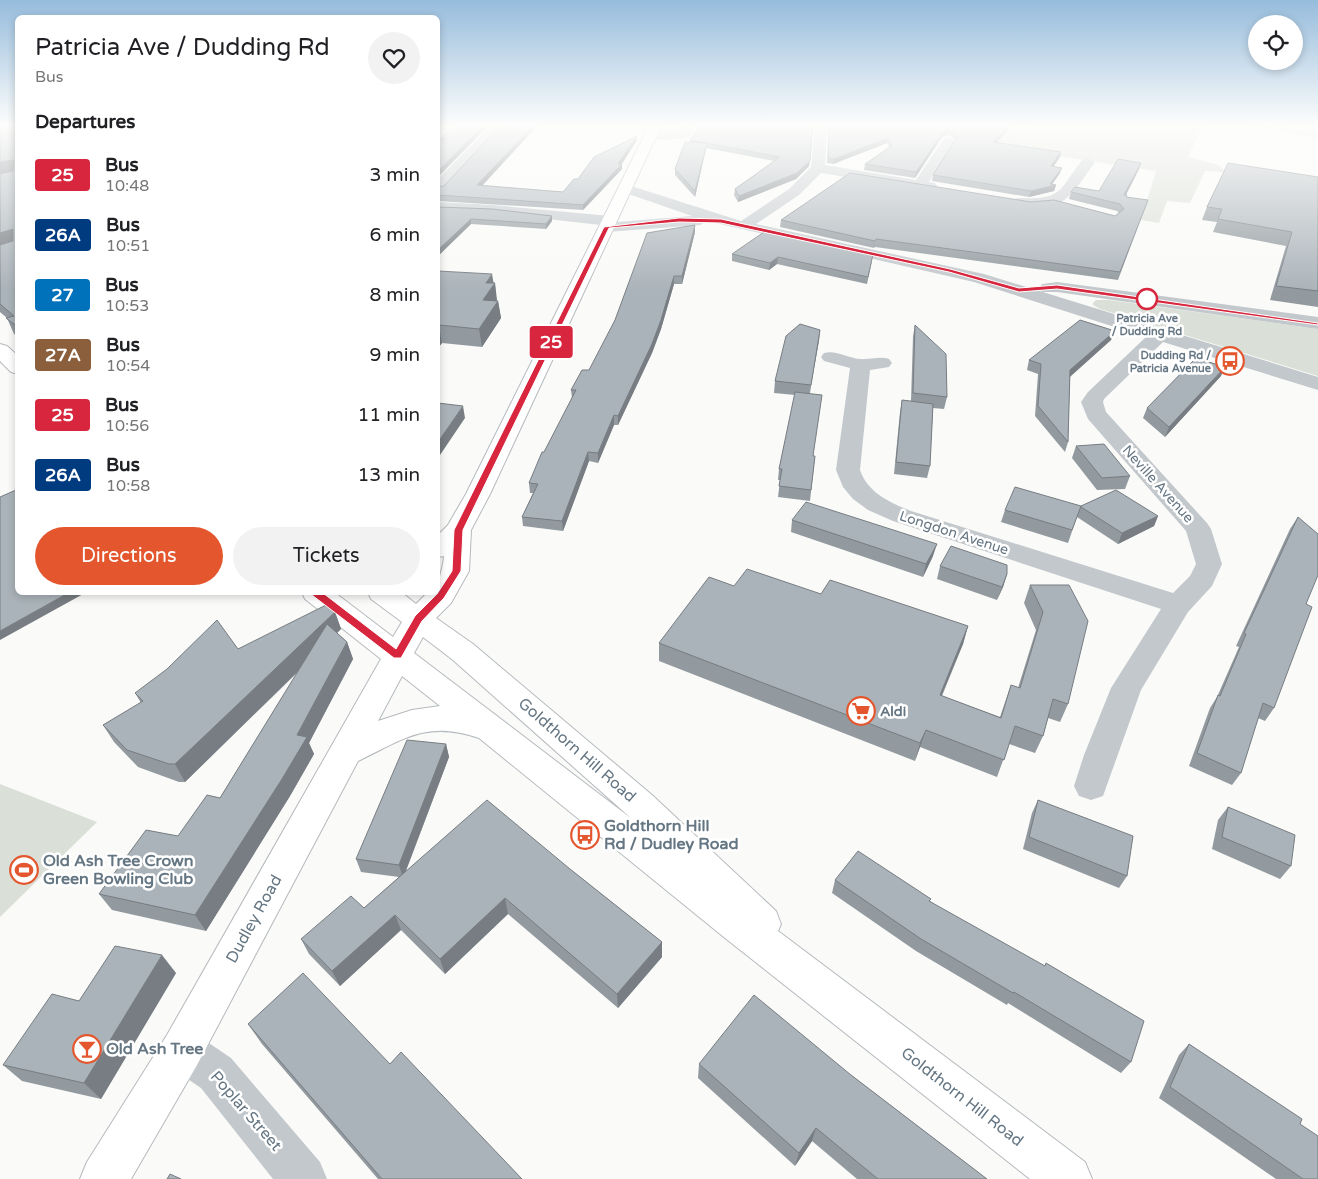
<!DOCTYPE html>
<style>
:root{--surface:#fff;--page:#f2f2f2;--text:#202124;--muted:#757577;--accent:#e4572e}
body{margin:0;font-family:"Varela Round",sans-serif;background:var(--page);color:var(--text);height:100vh;display:flex;flex-direction:column;font-size:19px;white-space:nowrap}
*{box-sizing:border-box;margin:0}
p{font-size:16px;color:var(--muted)}
.icon{flex:none;width:28px;height:28px;fill:none;stroke:currentColor;stroke-width:2;stroke-linecap:round;stroke-linejoin:round}
.map{position:relative;flex:1;overflow:hidden}
.sheet{position:absolute;left:15px;top:15px;width:425px;height:580px;display:flex;flex-direction:column;background:var(--surface);border-radius:8px;box-shadow:0 2px 8px #0003}
.sheet>*{flex:none}
.badge{padding:0 10px;border-radius:4px;font-size:18px;line-height:32px}
.tools{position:absolute;left:1248px;top:15px;display:grid;gap:10px}
.tools a{display:grid;place-items:center;width:55px;height:55px;border-radius:50%;background:var(--surface);box-shadow:0 2px 8px #0003;font-size:25px}
.map>.badge{position:absolute;translate:-50% -50%;box-shadow:0 0 0 2px #fff}
h2{padding:0 20px;font-size:19px;line-height:45px}
.round{display:grid;place-items:center;flex:none;width:52px;height:52px;border-radius:26px;background:var(--page)}
.summary{display:flex;align-items:center;justify-content:space-between;height:85px;padding:0 20px}
h1{font-size:24px;font-weight:600;line-height:38px}
.action{display:flex;gap:10px;margin-top:auto;padding:10px 20px}
.action a{flex:1;height:58px;border-radius:30px;background:var(--accent);color:#fff;font-size:20px;font-weight:600;line-height:58px;text-align:center}
.action a+a{background:var(--page);color:var(--text)}
ul{padding:0;list-style:none}
li{display:flex;align-items:center;gap:15px;height:60px;padding:0 20px}
li div{flex:1}
li b{display:block;font-size:19px}
li em{font-style:normal}
li .badge{min-width:55px;font-weight:700;text-align:center}
.map>svg:first-child{display:block}
.green{fill:#dadfd7}
.lines{fill:none;stroke-linecap:round;stroke-linejoin:round}
.major-casing{stroke:#b5babe;stroke-width:2}
.minor{fill:#c3c8cc;fill-rule:evenodd}
.major{fill:#fff;fill-rule:evenodd}
.wall{fill:#929a9f}
.shaded-wall{fill:#777d82}
.building{fill:#aab3b9;stroke:#777d82}
.line{fill:#d7263d;stroke:#fff}
.stop-dot{fill:#fff;stroke:#d7263d;stroke-width:2.5}
.labels{text-anchor:middle;dominant-baseline:central;stroke-width:5;stroke-linejoin:round;paint-order:stroke}
.far-stop-label{font-size:11px;font-weight:bold;fill:#657683;stroke:#fff}
.far-poi-label{font-size:11px;font-weight:bold;fill:#657683;stroke:#fff;text-anchor:end}
.street-label{font-size:14px;fill:#657683;stroke:#fff}
.poi-label{font-size:14px;font-weight:bold;fill:#657683;stroke:#fff;text-anchor:start}
.near-street-label{font-size:16px;fill:#657683;stroke:#fff}
.near-poi-label{font-size:16px;font-weight:bold;fill:#657683;stroke:#fff;text-anchor:start}
</style>
<div class="map">
<svg width="1318" height="1179" viewBox="0 0 1318 1179">
<rect width="100%" height="100%" fill="#fafaf8"/>
<!-- green -->
<path class="green" d="M989,126L1029,132L1034,126H1207L1200,130L1188,157L1219,165L1225,172L1205,171L1190,203L1167,201L1159,223L1141,220L1156,171L959,141Z
M1249,126H1276L1318,134V138Z
M1096,300H1109L1318,329V376L1100,309L1093,305V303Z
M0,784L97,822L0,917Z"/>
<g class="lines">
<defs>
<path id="major" d="M649,126H661L490,494L471,530L469,571L451,603L436,618L473,644L652,795L776,911L781,924L778,931L1085,1162L1092,1179H1030L725,938L479,738C426,720 404,739 358,761L197,1065L131,1179H80L87,1162L167,1035L381,659L305,599L302,592H334L393,637L402,622L371,599L368,592H401L416,604L428,592H438C438,579 443,569 444,556L438,557V535L448,525L466,494ZM423,637L453,660L632,819L414,653ZM402,676L440,706L412,710L378,721Z
M0,344L7,346L18,356V374L11,372L0,361Z"/>
</defs>
<!-- major casing -->
<use href="#major" class="major-casing"/>
<!-- minor -->
<path class="minor" d="M490,126H503L443,190L438,191V179Z
M682,126H694L690,136C682,140 651,142 645,135L651,131H680Z
M815,126H827L825,165L916,180L944,138H952L954,141L929,182L935,183L937,186L935,189H920L821,173L799,195L756,224L984,274L1318,377V390L1163,342L1104,399L1103,402L1106,412L1207,523L1211,529L1222,564L1212,586L1188,612L1141,690L1103,796L1091,800L1079,796L1074,786L1084,755L1111,688L1161,609L893,521L868,510L853,499L843,487L836,470L850,368L824,361L821,357L824,353C837,350 847,358 860,359C870,360 879,356 889,359L892,363L889,367L870,370L860,470C868,493 889,502 911,511L1173,593L1190,576L1196,564L1186,531L1088,419L1081,402L1088,392L1146,337L974,282L707,221L700,225L607,232L602,230L599,227L601,225L493,213L438,210V202L493,205L610,216L615,218L617,222L692,216L620,191L618,188L620,185L625,184L741,221L789,189L811,167Z
M1088,158L1095,162C1071,196 1061,217 1014,205L1012,202L1014,199L1019,198C1064,200 1058,190 1083,159Z
M1057,282L1318,317V329L1057,292H1042L1039,288L1042,284Z
M182,1029L197,1035L231,1058L320,1162L327,1179H273L201,1088L167,1065L161,1050L167,1035Z"/>
<!-- major -->
<use href="#major" class="major"/>
</g>
<!-- wall -->
<path class="wall" d="M0,126H18V337L14,334L7,318L0,312Z
M488,126L438,177V147L441,144L440,139Z
M500,126H537L482,186L563,192L578,179L637,140L621,164H622V169L583,210L438,201V187L444,186Z
M699,126L809,166L796,179L738,202L734,195L735,189L774,161L706,148L695,197L675,175V169L690,143V140Z
M829,126H1012L996,142L1060,157L1053,166L1060,173L1052,184L1056,185L1054,191L1029,197L932,181L933,175L955,139L948,135L942,137L915,178L864,170L865,164L889,147L887,143L833,164L827,163Z
M1141,163L1139,169L1126,195V197L1148,200L1118,280L875,247L874,248L780,227L781,220L1115,216L1119,213L1117,211L1069,199L1071,192L1099,191Z
M1318,177V307L1270,300L1286,246L1213,232L1217,222L1202,220L1207,207Z
M438,207L552,216V221L546,229L471,224L438,256Z
M695,232L682,284H674L661,329L652,353L618,425H614L598,463L589,461L563,531L523,526L522,517L533,493H530L529,483L572,398L571,390L589,370Z
M732,254L872,261L867,284L777,264L769,270L732,261Z
M438,271L495,283L496,301H498L501,318L482,347L442,343L438,348Z
M915,325L947,397L944,409L933,408L930,466L927,478L894,474L900,412L902,400L911,401L913,336Z
M820,330L810,393L813,456H815L810,501L778,497L780,480H778L779,469L795,395L774,393L775,381Z
M1115,331L1111,340L1070,377L1068,442L1065,452L1035,416L1038,374L1027,370L1029,360Z
M1221,376L1165,437L1143,418L1147,408Z
M1076,446L1130,476L1125,489L1097,490L1072,458Z
M1081,506L1158,516L1154,526L1118,544L1077,517L1068,543L1001,522L1005,510Z
M1298,517L1306,604L1274,708L1265,721L1258,718L1241,773L1232,785L1189,766L1210,708L1217,697L1239,647L1236,646L1290,529Z
M792,520L933,556L923,577L791,532Z
M940,566L1007,574L1003,587L997,600L937,579Z
M1030,585H1069L1068,704L1060,722L1048,718L1043,736L1035,753L1009,744L997,777L920,747L915,761L659,661V643L734,586L821,594L968,626L963,644L942,696L1000,717L1011,685L1018,688L1036,630L1024,603Z
M335,612L341,629L337,633L347,642L353,659L309,743L314,754L290,796L206,931L112,910L99,894L178,836L220,798L299,671L185,782H179L138,767L114,742L103,725L141,703L135,693L238,649Z
M446,744L449,757L406,871L570,869L662,942V957L618,1008L508,914L445,974L401,930L340,986L309,954L301,939L364,908L399,877L361,872L356,859Z
M1038,800L1127,876L1119,888L1023,849L1032,813Z
M1228,807L1291,866L1280,879L1212,849L1218,820Z
M835,880L930,901L1131,1062L1121,1073L1008,1003L1007,1005L916,951L832,893Z
M176,973L101,1099L22,1081L3,1065L79,1001Z
M248,1024L390,1064L522,1179H378L262,1044Z
M1189,1044L1300,1124L1318,1179H1276L1159,1098L1179,1055Z
M699,1064L851,1075L987,1179H857L812,1141L795,1166L698,1078Z"/>
<!-- shaded-wall -->
<path class="shaded-wall" d="M483,126H488L438,177V171Z
M533,126H537L477,191V185Z
M1009,126H1012L992,147L993,142Z
M949,130L948,135L942,137L915,178L916,172L943,132Z
M637,136V140L620,167L622,164V169L583,210V205L618,164Z
M888,138L887,143L833,164L834,159Z
M707,143L706,149L695,197V191Z
M1061,152L1060,157L1050,172L1051,166Z
M12,160L18,172L0,176V162Z
M810,161L809,166L796,179L738,202L739,196Z
M1141,163L1139,169L1122,202L1124,195Z
M1062,168L1060,173L1051,186L1056,185L1054,191L1029,197L1031,191L1050,184Z
M552,216V221L546,229V224Z
M471,219V224L438,256V250Z
M695,225V232L682,284V276Z
M13,229L18,240L0,248V233Z
M778,257L777,264L769,270L770,263Z
M492,274L494,285L495,283L497,300L485,317L483,300L486,283Z
M674,276V284L661,329L652,353L618,425V416Z
M498,301L501,318L482,347L479,329Z
M439,325L442,343L438,348V327Z
M820,330L819,341L809,396L811,385Z
M1115,331L1111,340L1066,380L1070,370Z
M1225,367L1221,376L1165,437L1169,427Z
M463,406L465,418L438,458V442Z
M614,415V425L598,463V453Z
M588,452L589,461L563,531L562,521Z
M1158,516L1154,526L1118,544L1122,533Z
M937,544L933,556L923,577L926,564Z
M1007,574L1003,587L997,600Z
M70,592L85,593L0,640V631Z
M335,612L341,629L185,782L175,764Z
M968,626L963,644L934,713L940,695Z
M347,642L353,659L309,743L314,754L290,796L206,931L195,915L297,735Z
M926,730L920,747L915,761L920,743Z
M446,744L449,757L403,878L399,865Z
M505,898L508,914L445,974L440,959Z
M395,915L401,930L340,986L332,971Z
M662,942V957L618,1008L617,994Z
M162,955L176,973L101,1099L84,1083Z
M816,1128L812,1141L795,1166L799,1153Z"/>
<!-- building -->
<path class="building" d="M3,126H18V327L6,318L14,316L0,304V245L13,241V229L0,233V174L13,171L14,161L12,160L0,162V127Z
M455,126H483L438,171V147L446,139H440Z
M500,126H533L477,185L563,192L574,179H578L594,157L637,136L618,164H622L583,205L438,195V187L444,186Z
M699,126H813L810,161L797,173L739,196L735,189L780,157L690,140Z
M829,126H1009L993,142L1061,152L1051,166L1062,168L1050,184L1056,185L1031,191L933,175L957,137L956,134L949,130L943,132L916,172L865,164L892,146L888,138L834,159L828,158Z
M685,142L707,143L695,191L675,169Z
M1118,159L1141,163L1124,195H1127L1126,197L1148,200L1120,272L876,239L875,241L781,220L850,173L1031,202L1054,200L1115,216L1124,209L1120,204L1071,192L1075,187L1099,191Z
M1228,163L1318,177V291L1276,286L1292,232L1218,219L1222,209L1207,207Z
M438,207L492,209L552,216L546,224L471,219L438,250Z
M695,225L682,276H674L661,320L652,344L618,416L614,415L598,453L588,452L562,521L522,517L538,484L529,483L542,452H544L576,390H571L582,370H589L615,320L647,233Z
M767,230L873,254L868,277L778,257L770,263L732,254Z
M438,271L492,274L486,283H495L483,300L498,301L479,329L439,325L438,327Z
M1080,320L1115,331L1070,370L1068,442L1038,406L1041,364L1029,360Z
M800,324L820,330L811,385L775,381L786,336Z
M915,325L946,354L947,397L913,393Z
M1196,358L1225,367L1169,427L1147,408Z
M795,392L822,395L813,456H815L811,490L779,486L782,469H779Z
M902,400L933,404L930,466L896,462Z
M438,403L463,406L438,442Z
M1104,444L1130,476L1102,478L1076,446Z
M1015,487L1081,506L1072,530L1005,510Z
M16,490L18,491V592H70L0,631V497Z
M1116,490L1158,516L1122,533L1081,507V506Z
M806,502L937,544L926,564L792,520Z
M1298,517L1318,534V575L1306,604L1312,607L1274,708L1263,703L1241,773L1197,753L1218,695L1220,696L1246,634L1244,633Z
M951,546L1007,565V574L1002,587L940,566Z
M747,569L821,594L830,580L968,626L940,695L1001,718L1011,685L1020,688L1043,612L1030,585H1069L1088,621L1068,704L1053,699L1043,736L1015,726L1004,760L926,730L920,743L659,643L709,577L734,586Z
M326,605L335,612L175,764H169L127,750L103,725L143,701L135,693L167,669L217,620L238,649Z
M327,624L347,642L297,735L307,737L282,779L195,915L99,894L146,830L178,836L207,795L220,798Z
M407,740L446,744L399,865L356,859Z
M487,800L570,869L662,942L617,994L505,898L440,959L395,915L332,971L301,939L351,896L364,908Z
M1038,800L1133,836L1127,876L1029,837Z
M1228,807L1295,835L1291,866L1222,837Z
M858,851L931,899L929,901L1045,966L1046,963L1144,1021L1131,1062L1014,992L1013,993L921,939L835,880Z
M115,946L162,955L84,1083L3,1065L52,994L79,1001Z
M303,973L390,1064L401,1052L522,1179H382L248,1024Z
M754,995L851,1075L987,1179H878L816,1128L799,1153L699,1064Z
M1189,1044L1302,1119L1300,1124L1318,1136V1179H1303L1170,1087Z
M170,1174L181,1179H167Z"/>
<!-- sky -->
<linearGradient id="sky" x2="0" y2="1"><stop stop-color="#96bcdc"/><stop offset="0.43" stop-color="#fdfdfc"/><stop offset="1" stop-color="#fdfdfc" stop-opacity="0"/></linearGradient>
<rect width="1318" height="291" fill="url(#sky)"/>
<!-- line -->
<path class="line" d="M679,218L721,219L950,269L1019,288L1057,285L1318,323V325L1057,289L1019,292L949,272L721,223L679,222L609,228L463,530L461,571L444,598L422,621L401,658H394L312,595V590H319L396,649L415,616L437,594L452,571L454,530L604,227Z"/>
<!-- icons -->
<defs>
<symbol id="bus-ring" viewBox="-11 -11 22 22"><circle r="9.5" fill="#fff" stroke="#e4572e" stroke-width="1.5"/><path d="M-5-6H5V4H4V6H2V4H-2V6H-4V4H-5ZM-3.5-4V0h7V-4ZM-3.5 1.2v1.5H-2V1.2ZM2 1.2v1.5H3.5V1.2Z" fill="#e4572e"/></symbol>
<symbol id="supermarket-ring" viewBox="-11 -11 22 22"><circle r="9.5" fill="#fff" stroke="#e4572e" stroke-width="1.5"/><path d="M-6-5.5h2.5l.6 2H6L4.5 2H-2.5L-4.4-4H-6ZM-1.5 3.2a1.3 1.3 0 1 0 .1 0ZM3 3.2a1.3 1.3 0 1 0 .1 0Z" fill="#e4572e"/></symbol>
<symbol id="stadium-ring" viewBox="-11 -11 22 22"><circle r="9.5" fill="#fff" stroke="#e4572e" stroke-width="1.5"/><path d="M0-5a6.5 5 0 1 0 0 10a6.5 5 0 1 0 0-10ZM-3.5-1.8h7v3.6h-7Z" fill="#e4572e"/></symbol>
<symbol id="bar-ring" viewBox="-11 -11 22 22"><circle r="9.5" fill="#fff" stroke="#e4572e" stroke-width="1.5"/><path d="M-6-5H6L.8 .8V4.5H3.5V6h-7V4.5H-.8V.8Z" fill="#e4572e"/></symbol>
</defs>
<g fill-rule="evenodd">
<use href="#bus-ring" x="1214" y="345" width="32" height="32"/>
<use href="#supermarket-ring" x="845" y="695" width="32" height="32"/>
<use href="#bus-ring" x="569" y="819" width="32" height="32"/>
<use href="#stadium-ring" x="8" y="854" width="32" height="32"/>
<use href="#bar-ring" x="71" y="1033" width="32" height="32"/>
</g>
<!-- markers -->
<circle class="stop-dot" cx="1147" cy="299" r="10"/>
<g class="labels">
<!-- far-stop labels -->
<g class="far-stop-label">
<text x="1147" y="318">Patricia Ave<tspan x="1147" dy="13">/ Dudding Rd</tspan></text>
</g>
<!-- far-poi labels -->
<g class="far-poi-label">
<text x="1211" y="355">Dudding Rd /<tspan x="1211" dy="13">Patricia Avenue</tspan></text>
</g>
<!-- street labels -->
<g class="street-label">
<text transform="translate(1158 484) rotate(48)">Neville Avenue</text>
<text transform="translate(954 533) rotate(18)">Longdon Avenue</text>
</g>
<!-- poi labels -->
<g class="poi-label">
<text x="880" y="711">Aldi</text>
</g>
<!-- near-street labels -->
<g class="near-street-label">
<text transform="translate(577 750) rotate(41)">Goldthorn Hill Road</text>
<text transform="translate(254 919) rotate(-61)">Dudley Road</text>
<text transform="translate(962 1097) rotate(38)">Goldthorn Hill Road</text>
<text transform="translate(246 1111) rotate(49)">Poplar Street</text>
</g>
<!-- near-poi labels -->
<g class="near-poi-label">
<text x="604" y="826">Goldthorn Hill<tspan x="604" dy="18">Rd / Dudley Road</tspan></text>
<text x="43" y="861">Old Ash Tree Crown<tspan x="43" dy="18">Green Bowling Club</tspan></text>
<text x="106" y="1049">Old Ash Tree</text>
</g>
</g>
</svg>
<div class="tools">
<a><svg class="icon" aria-label="locate" viewBox="0 0 24 24"><circle cx="12" cy="12" r="6"/><path d="M12 2v4M12 18v4M2 12h4M18 12h4"/></svg></a>
</div>
<b class="badge" style="left:551px;top:342px;background:#d7263d;color:#fff">25</b>
<section class="sheet">
<div class="summary"><div><h1>Patricia Ave / Dudding Rd</h1><p>Bus</p></div><a class="round"><svg class="icon" aria-label="heart" viewBox="0 0 24 24"><path d="M12 20l-8-8c-3-5 5-10 8-4 3-6 11-1 8 4z"/></svg></a></div>
<h2>Departures</h2>
<ul>
<li><span class="badge" style="background:#d7263d;color:#fff">25</span><div><b>Bus</b><p>10:48</p></div><em>3 min</em></li>
<li><span class="badge" style="background:#003b80;color:#fff">26A</span><div><b>Bus</b><p>10:51</p></div><em>6 min</em></li>
<li><span class="badge" style="background:#0072bc;color:#fff">27</span><div><b>Bus</b><p>10:53</p></div><em>8 min</em></li>
<li><span class="badge" style="background:#8b5e3c;color:#fff">27A</span><div><b>Bus</b><p>10:54</p></div><em>9 min</em></li>
<li><span class="badge" style="background:#d7263d;color:#fff">25</span><div><b>Bus</b><p>10:56</p></div><em>11 min</em></li>
<li><span class="badge" style="background:#003b80;color:#fff">26A</span><div><b>Bus</b><p>10:58</p></div><em>13 min</em></li>
</ul>
<div class="action"><a>Directions</a><a>Tickets</a></div>
</section>
</div>
